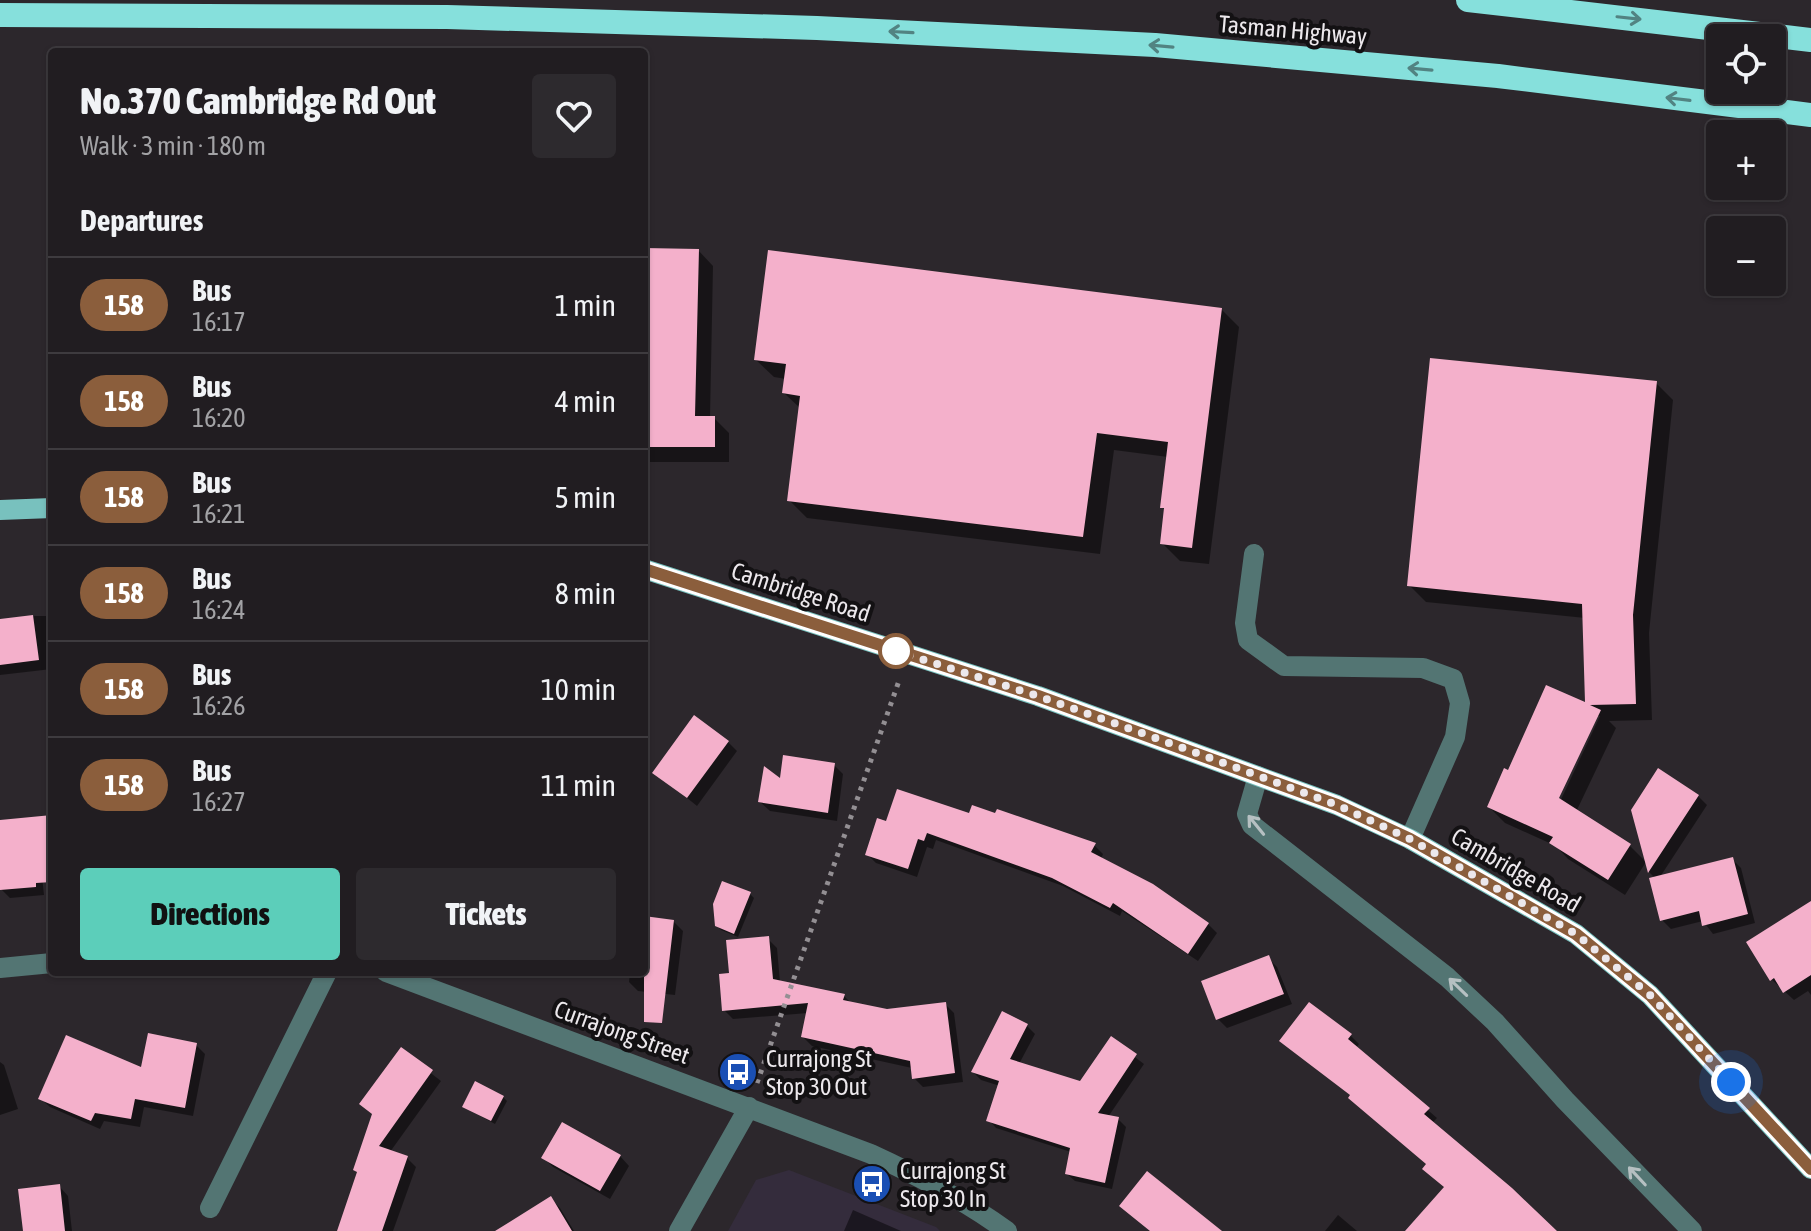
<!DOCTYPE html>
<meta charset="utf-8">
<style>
:root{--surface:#211d21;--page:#2d2a2e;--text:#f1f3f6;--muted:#a2a2a5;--line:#3e3b3f;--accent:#5cceba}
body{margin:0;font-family:"Asap Condensed",sans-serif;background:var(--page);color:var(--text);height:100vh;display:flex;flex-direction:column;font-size:30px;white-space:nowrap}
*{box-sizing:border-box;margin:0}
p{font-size:26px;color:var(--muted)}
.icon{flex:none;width:44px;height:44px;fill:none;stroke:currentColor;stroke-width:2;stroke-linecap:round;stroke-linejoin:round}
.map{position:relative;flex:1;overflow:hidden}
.details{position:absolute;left:48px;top:48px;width:600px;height:928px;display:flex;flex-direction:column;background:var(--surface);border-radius:8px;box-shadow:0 2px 6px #0004,0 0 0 2px var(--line)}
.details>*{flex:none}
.badge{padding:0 16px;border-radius:26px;font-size:28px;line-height:52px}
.tools{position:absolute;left:1706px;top:24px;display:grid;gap:16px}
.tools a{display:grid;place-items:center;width:80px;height:80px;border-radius:8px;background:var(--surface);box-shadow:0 2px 6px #0004,0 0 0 2px var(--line);font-size:40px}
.you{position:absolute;width:40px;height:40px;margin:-20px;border:6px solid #fff;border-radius:50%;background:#1a73e8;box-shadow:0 0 0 12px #1a73e833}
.map>.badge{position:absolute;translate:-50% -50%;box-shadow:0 0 0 4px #fff}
h2{padding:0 32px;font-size:30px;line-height:72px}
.round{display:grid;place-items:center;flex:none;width:84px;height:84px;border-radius:8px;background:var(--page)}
.headline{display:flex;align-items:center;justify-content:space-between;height:136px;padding:0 32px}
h1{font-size:38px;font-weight:800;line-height:60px}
.primary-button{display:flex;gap:16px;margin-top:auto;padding:16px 32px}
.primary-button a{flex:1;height:92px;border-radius:8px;background:var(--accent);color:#111;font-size:32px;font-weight:800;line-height:92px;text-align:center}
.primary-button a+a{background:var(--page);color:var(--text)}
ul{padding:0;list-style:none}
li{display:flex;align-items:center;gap:24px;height:96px;padding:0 32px;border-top:2px solid var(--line)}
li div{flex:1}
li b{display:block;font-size:30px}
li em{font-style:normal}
li .badge{min-width:88px;font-weight:700;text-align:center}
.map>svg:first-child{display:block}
.education{fill:#342c3c}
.shadow{fill:#0007;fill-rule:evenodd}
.building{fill:#f4b0cb}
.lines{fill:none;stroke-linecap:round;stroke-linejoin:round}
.path{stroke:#938f93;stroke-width:5;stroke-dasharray:4 6;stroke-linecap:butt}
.minor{stroke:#537573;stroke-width:20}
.major{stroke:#78c1be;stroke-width:20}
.highway{stroke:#86e0dc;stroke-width:24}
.oneway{stroke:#528382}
.oneway2{stroke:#b6c0c2}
.line-casing{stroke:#fff;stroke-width:18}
.line{stroke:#8b5e3c;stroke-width:12}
.walk{stroke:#ece8ec;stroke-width:8;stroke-dasharray:0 14.4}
.stop-dot{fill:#fff;stroke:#8b5e3c;stroke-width:4}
.labels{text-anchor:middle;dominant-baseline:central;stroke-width:8;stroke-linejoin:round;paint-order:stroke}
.street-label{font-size:24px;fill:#ece8ec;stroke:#131113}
.poi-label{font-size:24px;fill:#ece8ec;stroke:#131113;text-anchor:start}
</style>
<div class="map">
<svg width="1811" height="1231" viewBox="0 0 1811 1231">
<rect width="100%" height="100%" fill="#2c272c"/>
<!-- education -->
<path class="education" d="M789,1170L936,1227L940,1231H728L756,1180Z"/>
<!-- shadow -->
<path class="shadow" d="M644,250H698L713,266L710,418H714L729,433V462H644Z
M1221,309L1239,327L1209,564L1180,561L1162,543L1166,511L1162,507L1168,457L1114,450L1100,554L807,518L789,500L801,409L784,393L786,379L774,377L756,360Z
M1656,383L1673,400L1649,633L1652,720L1609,721L1616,728L1576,812L1630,846L1646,862L1625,895L1568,859L1556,846L1505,823L1489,807L1509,772L1587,706L1585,618L1426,602L1409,585ZM1596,716H1600L1557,808L1553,806Z
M35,616H52V669L0,675V621Z
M728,742L737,751L697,806L655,772Z
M834,765L843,774L837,821L770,811L760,802L782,782Z
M1698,796L1707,805L1660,877L1732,859L1741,868L1755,923L1713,934L1703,921L1671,929L1662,920L1655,878L1649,872L1634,810Z
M970,815L1094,845L1103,854L1101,859L1208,924L1217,933L1198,961L1122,911L1120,916L1063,886L936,840L933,849L927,847L917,877L876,863L867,854L887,824Z
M0,822L37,828L44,895L10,898L1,889Z
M750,894L754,898L738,937L721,930L717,926Z
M1811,904V995L1808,991L1794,1000L1771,979Z
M644,918L674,922L683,931L675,995L638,991L629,982L630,972H644Z
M768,939L777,948L780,982L844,996L852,1004L886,1011L945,1004L954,1013L963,1082L923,1087L914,1078L912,1068L812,1046L803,1037L808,1013L733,1019L724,1010L731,975Z
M1268,958L1277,967L1292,1004L1227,1028L1218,1019Z
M1003,1014L1027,1026L1035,1034L1019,1064L1081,1084L1111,1039L1144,1064L1108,1117L1118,1119L1126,1127L1112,1189L1075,1181L1067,1174L1071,1152L996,1128L989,1120L1000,1086L981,1080L973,1072Z
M1350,1035L1359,1044L1356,1048L1437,1118L1432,1123L1554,1231H1408L1446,1187L1429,1165L1352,1096L1281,1041Z
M196,1045L205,1054L193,1116L144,1107L140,1127L104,1121L100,1129L50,1107L41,1099L143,1070Z
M401,1050L441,1081L390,1152L407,1158L416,1167L393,1231H339L359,1173L374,1116L361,1104Z
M0,1062L4,1065L18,1109L0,1115Z
M503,1097L507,1101L495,1124L464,1107Z
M620,1156L629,1166L610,1199L553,1167L544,1158Z
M59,1186L68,1196L72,1231H25Z
M551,1199L560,1208L574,1231H511Z
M853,1210L901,1231H844Z
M1338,1215L1357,1231H1325Z"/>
<!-- building -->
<path class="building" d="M644,248L699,249L695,416H715V447H644Z
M768,250L1222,308L1192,548L1160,544L1164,508H1160L1168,442L1097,433L1083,537L787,501L800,396L782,393L786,364L754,360Z
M1430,358L1657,381L1633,615L1636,704L1590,705L1601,710L1559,798L1631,844L1608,880L1549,843L1553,837L1487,807L1504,768L1508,770L1546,685L1585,702L1582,604L1407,586Z
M33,615L39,660L0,665V619Z
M694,715L729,741L687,798L652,773Z
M783,755L835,763L828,813L758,802L764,766L780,778Z
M1658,768L1699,795L1648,873L1631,810Z
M897,789L969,813L972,805L995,813L997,809L1096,843L1091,852L1153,884L1209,923L1188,954L1113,903L1110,908L1052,878L927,833L924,841L918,839L908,869L865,855L877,818L886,821Z
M52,815V882L36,883V887L0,890V820Z
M1733,857L1748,914L1702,926L1699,911L1660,921L1649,878Z
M722,881L751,892L734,934L715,926L713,904Z
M1811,901V975L1783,993L1774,978L1770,981L1746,942Z
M644,916L674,920L662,1023L644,1022Z
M769,936L773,979L845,994L843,1000L887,1009L946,1002L955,1073L912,1079L910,1061L801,1037L808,1003L722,1011L719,974L729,973L726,940Z
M1269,955L1284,994L1216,1020L1201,981Z
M1309,1002L1352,1034L1348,1039L1430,1108L1424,1114L1512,1188L1557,1231H1405L1444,1187L1422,1169L1426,1164L1348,1098L1350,1095L1279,1041Z
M1002,1011L1028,1024L1010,1059L1080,1081L1111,1036L1137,1054L1098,1113L1119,1117L1105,1183L1065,1174L1070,1148L986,1121L999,1081L971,1072Z
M148,1033L197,1043L185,1108L135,1099L131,1119L95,1113L91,1121L38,1099L66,1035L141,1067Z
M401,1047L433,1070L379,1146L408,1156L382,1231H337L357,1172L353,1170L372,1114L359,1104Z
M475,1081L504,1096L491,1121L462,1107Z
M562,1122L621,1155L600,1191L541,1158Z
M1147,1171L1222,1231H1150L1119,1206Z
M60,1184L65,1231H23L18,1189Z
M551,1196L572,1231H495Z"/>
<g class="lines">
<!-- path -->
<path class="path" d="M757,1083L900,678"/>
<!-- minor -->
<path class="minor" d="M1254,554L1245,623L1248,640L1284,666L1423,668L1453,679L1460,703L1455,737L1410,839
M1258,776L1247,814L1252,825L1447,977L1495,1022L1565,1100L1692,1231
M0,968L52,963
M386,972L871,1154C919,1176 964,1200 1007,1231
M210,1208L327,972
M679,1231L749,1107"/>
<!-- major -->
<path class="major" d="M0,510L52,508
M644,569L1038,696L1337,805L1410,839L1576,934L1650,995L1811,1169"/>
<!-- highway -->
<path class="highway" d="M1468,0L1811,40
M0,15L447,17L817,28L1155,45L1498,76L1811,115"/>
</g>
<!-- one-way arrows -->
<defs><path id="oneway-shaft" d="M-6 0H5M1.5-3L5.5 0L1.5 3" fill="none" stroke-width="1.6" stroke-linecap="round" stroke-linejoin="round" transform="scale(2)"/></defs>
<g class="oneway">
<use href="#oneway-shaft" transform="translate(1629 18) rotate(6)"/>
<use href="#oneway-shaft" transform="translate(901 32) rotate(-177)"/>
<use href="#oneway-shaft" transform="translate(1161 46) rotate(-175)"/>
<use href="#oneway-shaft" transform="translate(1420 69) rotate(-175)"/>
<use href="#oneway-shaft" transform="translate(1678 99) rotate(-173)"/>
</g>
<g class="oneway2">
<use href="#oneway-shaft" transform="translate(1256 825) rotate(-129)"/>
<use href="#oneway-shaft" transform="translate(1458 987) rotate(-136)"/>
<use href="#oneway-shaft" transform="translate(1637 1176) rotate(-133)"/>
</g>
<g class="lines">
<defs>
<path id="line" d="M644,569L1038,696L1337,805L1410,839L1576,934L1650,995L1811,1169"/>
</defs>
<!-- line casing -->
<use href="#line" class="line-casing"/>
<!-- line -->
<use href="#line" class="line"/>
<!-- walk -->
<path class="walk" d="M896,651L1038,696L1153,737L1337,805L1410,839L1576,934L1650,995L1731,1082"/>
</g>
<!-- icons -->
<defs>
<symbol id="bus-disc" viewBox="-11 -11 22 22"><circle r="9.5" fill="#1a4fb4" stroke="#131113"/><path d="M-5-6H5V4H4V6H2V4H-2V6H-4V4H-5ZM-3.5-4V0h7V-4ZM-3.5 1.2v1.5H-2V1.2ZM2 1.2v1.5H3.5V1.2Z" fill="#fff"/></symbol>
</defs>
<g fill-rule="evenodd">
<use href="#bus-disc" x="716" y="1050" width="44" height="44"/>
<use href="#bus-disc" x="850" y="1162" width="44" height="44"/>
</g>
<!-- markers -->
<circle class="stop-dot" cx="896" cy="651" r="16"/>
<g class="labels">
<!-- street labels -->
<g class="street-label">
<text transform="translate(1293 30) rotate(5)">Tasman Highway</text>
<text transform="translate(801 592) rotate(18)">Cambridge Road</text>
<text transform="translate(1516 870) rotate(30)">Cambridge Road</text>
<text transform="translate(622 1032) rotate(20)">Currajong Street</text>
</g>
<!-- poi labels -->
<g class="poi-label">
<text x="766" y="1058">Currajong St<tspan x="766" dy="28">Stop 30 Out</tspan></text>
<text x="900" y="1170">Currajong St<tspan x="900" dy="28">Stop 30 In</tspan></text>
</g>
</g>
</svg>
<div class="tools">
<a><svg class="icon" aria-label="locate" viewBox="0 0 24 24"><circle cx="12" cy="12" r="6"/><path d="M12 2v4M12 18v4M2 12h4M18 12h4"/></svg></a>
<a>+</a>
<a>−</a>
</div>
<div class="you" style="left:1731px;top:1082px"></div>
<section class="details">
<div class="headline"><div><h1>No.370 Cambridge Rd Out</h1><p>Walk · 3 min · 180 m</p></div><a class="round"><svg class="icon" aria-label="heart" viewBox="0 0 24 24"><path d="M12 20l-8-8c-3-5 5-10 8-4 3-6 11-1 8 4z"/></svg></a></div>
<h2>Departures</h2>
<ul>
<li><span class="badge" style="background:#8b5e3c;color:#fff">158</span><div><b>Bus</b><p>16:17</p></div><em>1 min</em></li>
<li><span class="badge" style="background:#8b5e3c;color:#fff">158</span><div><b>Bus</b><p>16:20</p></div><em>4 min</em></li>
<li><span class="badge" style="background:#8b5e3c;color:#fff">158</span><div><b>Bus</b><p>16:21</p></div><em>5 min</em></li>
<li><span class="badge" style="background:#8b5e3c;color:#fff">158</span><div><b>Bus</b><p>16:24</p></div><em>8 min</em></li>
<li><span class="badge" style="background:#8b5e3c;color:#fff">158</span><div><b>Bus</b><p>16:26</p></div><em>10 min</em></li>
<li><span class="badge" style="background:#8b5e3c;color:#fff">158</span><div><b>Bus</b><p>16:27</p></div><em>11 min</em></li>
</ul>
<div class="primary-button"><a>Directions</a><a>Tickets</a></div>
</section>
</div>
